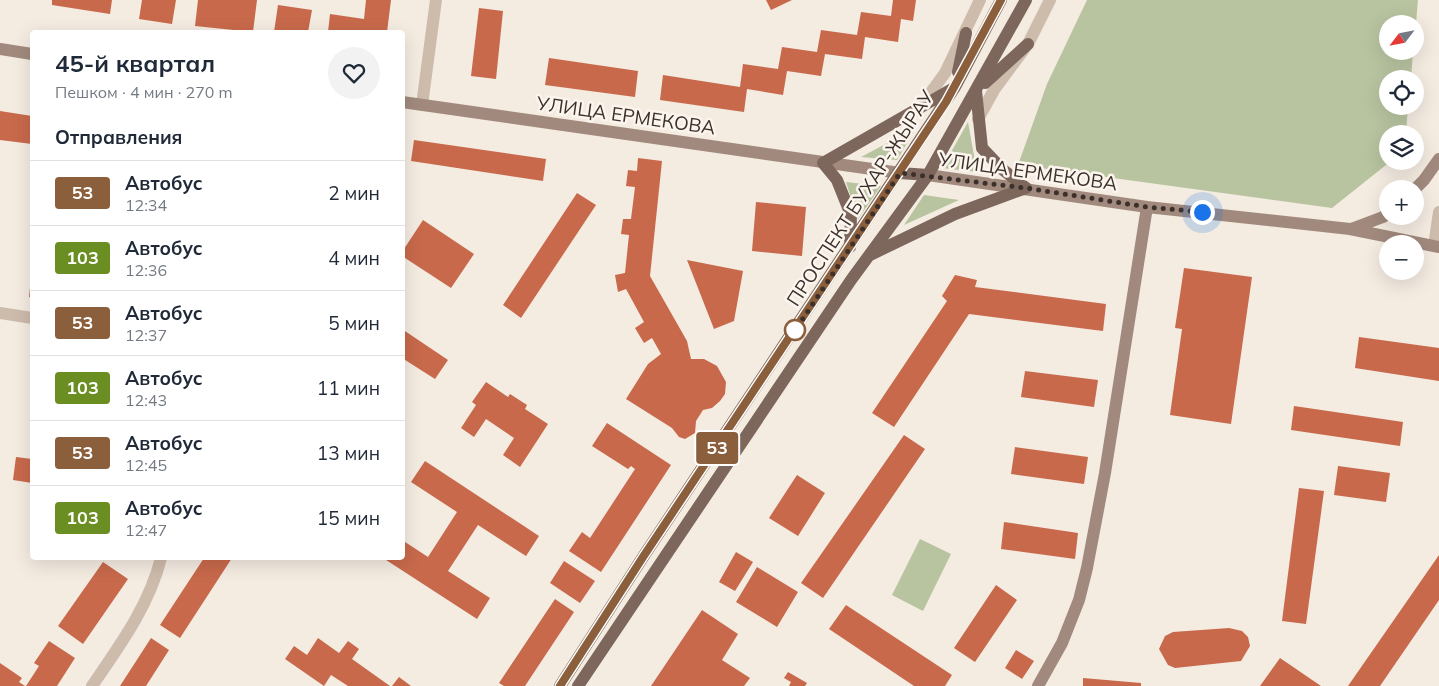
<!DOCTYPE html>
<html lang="ru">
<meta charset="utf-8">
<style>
:root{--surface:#fff;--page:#f2f2f3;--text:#1f2937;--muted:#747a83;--line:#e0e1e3}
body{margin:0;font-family:Mulish,sans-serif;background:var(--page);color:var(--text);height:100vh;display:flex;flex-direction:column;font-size:19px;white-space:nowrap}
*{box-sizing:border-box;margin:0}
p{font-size:16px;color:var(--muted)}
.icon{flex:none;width:28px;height:28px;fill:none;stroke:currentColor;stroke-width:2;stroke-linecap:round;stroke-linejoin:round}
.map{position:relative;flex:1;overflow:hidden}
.drawer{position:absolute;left:30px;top:30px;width:375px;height:530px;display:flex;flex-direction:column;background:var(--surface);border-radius:5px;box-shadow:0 5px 20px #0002}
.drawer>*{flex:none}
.badge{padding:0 10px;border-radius:4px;font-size:18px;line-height:32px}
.needle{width:32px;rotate:238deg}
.tools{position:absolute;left:1379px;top:15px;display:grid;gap:10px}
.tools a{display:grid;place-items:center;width:45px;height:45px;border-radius:50%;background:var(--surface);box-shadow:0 5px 20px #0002;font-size:25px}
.you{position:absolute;width:25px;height:25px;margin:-12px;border:4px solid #fff;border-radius:50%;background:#1a73e8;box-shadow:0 0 0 8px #1a73e833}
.map>.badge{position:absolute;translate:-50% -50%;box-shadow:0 0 0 2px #fff}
h2{padding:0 25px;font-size:19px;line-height:45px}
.round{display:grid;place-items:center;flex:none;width:52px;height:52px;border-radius:26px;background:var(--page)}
.headline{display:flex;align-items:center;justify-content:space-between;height:85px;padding:0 25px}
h1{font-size:24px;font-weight:700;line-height:38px}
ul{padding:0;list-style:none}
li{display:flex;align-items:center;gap:15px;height:65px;padding:0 25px;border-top:1px solid var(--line)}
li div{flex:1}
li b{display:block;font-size:19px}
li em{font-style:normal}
li .badge{min-width:55px;font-weight:700;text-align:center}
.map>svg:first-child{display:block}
.green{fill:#b8c4a0}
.building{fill:#c8694b}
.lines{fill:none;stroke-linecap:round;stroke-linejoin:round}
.minor{stroke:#cdbbac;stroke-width:12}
.tertiary{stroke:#cdbbac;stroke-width:12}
.secondary{stroke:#a18a7d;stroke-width:12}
.primary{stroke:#7d675c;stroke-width:12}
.line-casing{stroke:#fff;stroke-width:11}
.line{stroke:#8b5e3c;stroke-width:8}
.walk{stroke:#3b302b;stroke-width:5;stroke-dasharray:0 9}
.stop-dot{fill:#fff;stroke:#8b5e3c;stroke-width:2.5}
.labels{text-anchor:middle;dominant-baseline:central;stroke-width:5;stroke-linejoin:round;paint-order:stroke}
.street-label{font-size:19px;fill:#3b302b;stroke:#fbf5ee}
</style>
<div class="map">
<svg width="1439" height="686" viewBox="0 0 1439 686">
<rect width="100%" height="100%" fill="#f4ebe1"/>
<!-- green -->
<path class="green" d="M1087,0H1418L1415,35V24H1388V51H1413L1411,79H1388V106H1408L1406,134H1388V161H1391L1332,208L1018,165L1047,84Z
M968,122L977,172L942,168Z
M916,128L897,160L861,157Z
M846,182L881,186L858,219Z
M924,195L959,200L904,225Z
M920,539L951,554L923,611L892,595Z"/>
<!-- building -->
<path class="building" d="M52,0H112L110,14L52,5Z
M142,0H176L172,24L139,19Z
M198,0H257L253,32L195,26Z
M366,0H391L387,32H328L330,14L364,19Z
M766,0H792L771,10Z
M893,0H916L913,21L901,19L898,42L865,37L862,59L825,54L821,76L787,71L783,95L747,89L744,112L660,100L663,75L740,87L743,64L778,69L782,47L817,52L821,30L857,35L861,12L891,16Z
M278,5L312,10L308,32H274Z
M479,8L503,11L496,79L471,76Z
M549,58L638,71L635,97L545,85Z
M0,111L32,116V144L0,140Z
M414,140L546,159L543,181L411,161Z
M638,158L662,161L650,276L687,341L691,359H704L717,366L726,382L725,394L720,401L712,408L703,410L696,421L695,433L685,439L679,437L672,428L626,399L648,364L661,354L652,338L644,343L635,328L644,322L626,289L618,292L615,275L625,273L629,235L621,234L623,219H631L635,187L626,186L628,170L637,171Z
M577,193L596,205L521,318L503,305Z
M756,202L806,207L802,256L752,251Z
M423,220L474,254L451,288L402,256V252Z
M687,260L743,271L734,321L714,329Z
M1184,268L1252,277L1231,424L1170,415L1182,329L1175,328Z
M955,275L977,280L975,287L1106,304L1103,331L969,314L894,427L872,413L947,301L942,296Z
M31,279H32V297H29Z
M402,329L448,360L435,379L402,358Z
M1359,337L1439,348V381L1355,368Z
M1025,371L1098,380L1094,407L1021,397Z
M486,382L508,397L510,394L527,405L525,409L548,424L520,467L503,455L514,438L486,419L474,437L461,428L476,405L472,402Z
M1294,406L1403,422L1400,446L1291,430Z
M607,423L671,465L601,572L569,551L582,532L590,538L635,469L631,466L628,469L592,446Z
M904,435L925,449L823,598L801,583Z
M1015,447L1088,457L1084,484L1011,474Z
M16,457L32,459V483L13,480Z
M425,461L539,536L526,556L478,525L448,571L490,598L477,619L383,558H402V540L428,557L457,512L411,482Z
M1338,466L1390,473L1386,502L1334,495Z
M797,475L825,493L798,536L769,518Z
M1299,488L1324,491L1306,624L1282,621Z
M1004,522L1078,533L1075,559L1001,549Z
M736,552L753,562L735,591L719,582Z
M1439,555V600L1380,686H1348Z
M204,558H232L180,638L160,625Z
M564,561L595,581L580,603L550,583Z
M103,562L128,579L83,644L58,626Z
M757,567L798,592L777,627L736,602Z
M996,585L1017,600L975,662L954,648Z
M555,599L574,612L525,686H504L499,683Z
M846,605L952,675L945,686H914L829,629Z
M702,610L738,634L722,660L750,678L744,686H651Z
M1229,628L1242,631L1248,637L1250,646L1241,661L1175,668L1168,665L1159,649L1165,636L1173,632Z
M151,638L169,650L146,686H120Z
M318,638L339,653L348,641L359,649L352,659L390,686H348L331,675L324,686L285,659L294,646L307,655Z
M49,641L75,658L57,686H26L39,666L34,663Z
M1016,650L1034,661L1022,679L1005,668Z
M1280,658L1321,686H1260Z
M0,663L22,678L19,682L25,686H0Z
M788,672L807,683L805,686H789L791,682L784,678Z
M399,677L411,686H392Z
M1083,678L1141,683V686H1083Z"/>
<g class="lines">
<!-- minor -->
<path class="minor" d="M422,105L436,0
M0,313L32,318
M92,686C120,645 149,606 161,558"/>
<!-- tertiary -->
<path class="tertiary" d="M921,106L945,73L980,0
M978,119L994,90L1028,44L1050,0
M1434,246L1439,212"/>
<!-- secondary -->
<path class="secondary" d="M0,49L32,54
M402,102L900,173
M928,175L1147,207L1350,229L1439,247
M1415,189L1424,180L1439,159
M1351,229L1383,217L1388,213
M1038,686L1062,643L1079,600L1087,568L1105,473L1147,207"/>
<!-- primary -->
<path class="primary" d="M958,72L966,33
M985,83L1028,44
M976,91L982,148L1002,169L1026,188
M900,173L928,175
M850,247L851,215L837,180L823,163L954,88
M870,255L955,214L1026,188
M560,686L643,557L955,87L1001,0
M578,686L851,280L928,175L1026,0"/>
</g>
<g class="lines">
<defs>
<path id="line" d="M560,686L643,557L946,102L1001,0"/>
</defs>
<!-- line casing -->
<use href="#line" class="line-casing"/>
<!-- line -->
<use href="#line" class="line"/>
<!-- walk -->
<path class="walk" d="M795,330L794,332L900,173L1026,188L1147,207L1202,212"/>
</g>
<!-- markers -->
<circle class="stop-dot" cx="795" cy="330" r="10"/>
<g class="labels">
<!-- street labels -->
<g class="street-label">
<text transform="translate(626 115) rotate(8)">УЛИЦА ЕРМЕКОВА</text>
<text transform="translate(1028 171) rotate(8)">УЛИЦА ЕРМЕКОВА</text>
<text transform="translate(860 198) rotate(-57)">ПРОСПЕКТ БУХАР-ЖЫРАУ</text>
</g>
</g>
</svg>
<div class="tools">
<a><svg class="needle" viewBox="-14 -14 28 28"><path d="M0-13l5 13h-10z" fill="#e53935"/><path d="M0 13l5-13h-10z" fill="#747a83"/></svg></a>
<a><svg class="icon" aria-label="locate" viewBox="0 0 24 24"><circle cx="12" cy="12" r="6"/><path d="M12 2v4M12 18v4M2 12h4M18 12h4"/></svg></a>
<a><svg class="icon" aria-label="layers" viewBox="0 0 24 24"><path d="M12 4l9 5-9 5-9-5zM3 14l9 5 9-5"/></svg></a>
<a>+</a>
<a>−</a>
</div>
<div class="you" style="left:1202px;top:212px"></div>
<b class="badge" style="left:717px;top:448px;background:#8b5e3c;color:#fff">53</b>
<section class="drawer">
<div class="headline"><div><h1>45-й квартал</h1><p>Пешком · 4 мин · 270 m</p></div><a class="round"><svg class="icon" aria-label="heart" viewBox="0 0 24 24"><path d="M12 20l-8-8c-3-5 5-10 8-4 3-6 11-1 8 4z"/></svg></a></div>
<h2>Отправления</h2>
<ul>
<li><span class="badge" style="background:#8b5e3c;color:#fff">53</span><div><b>Автобус</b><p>12:34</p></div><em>2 мин</em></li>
<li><span class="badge" style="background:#6b8e23;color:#fff">103</span><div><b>Автобус</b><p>12:36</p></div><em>4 мин</em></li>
<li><span class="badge" style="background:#8b5e3c;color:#fff">53</span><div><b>Автобус</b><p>12:37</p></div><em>5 мин</em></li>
<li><span class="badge" style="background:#6b8e23;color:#fff">103</span><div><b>Автобус</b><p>12:43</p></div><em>11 мин</em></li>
<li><span class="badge" style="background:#8b5e3c;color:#fff">53</span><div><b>Автобус</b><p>12:45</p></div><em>13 мин</em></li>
<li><span class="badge" style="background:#6b8e23;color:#fff">103</span><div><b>Автобус</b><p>12:47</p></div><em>15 мин</em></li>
</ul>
</section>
</div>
